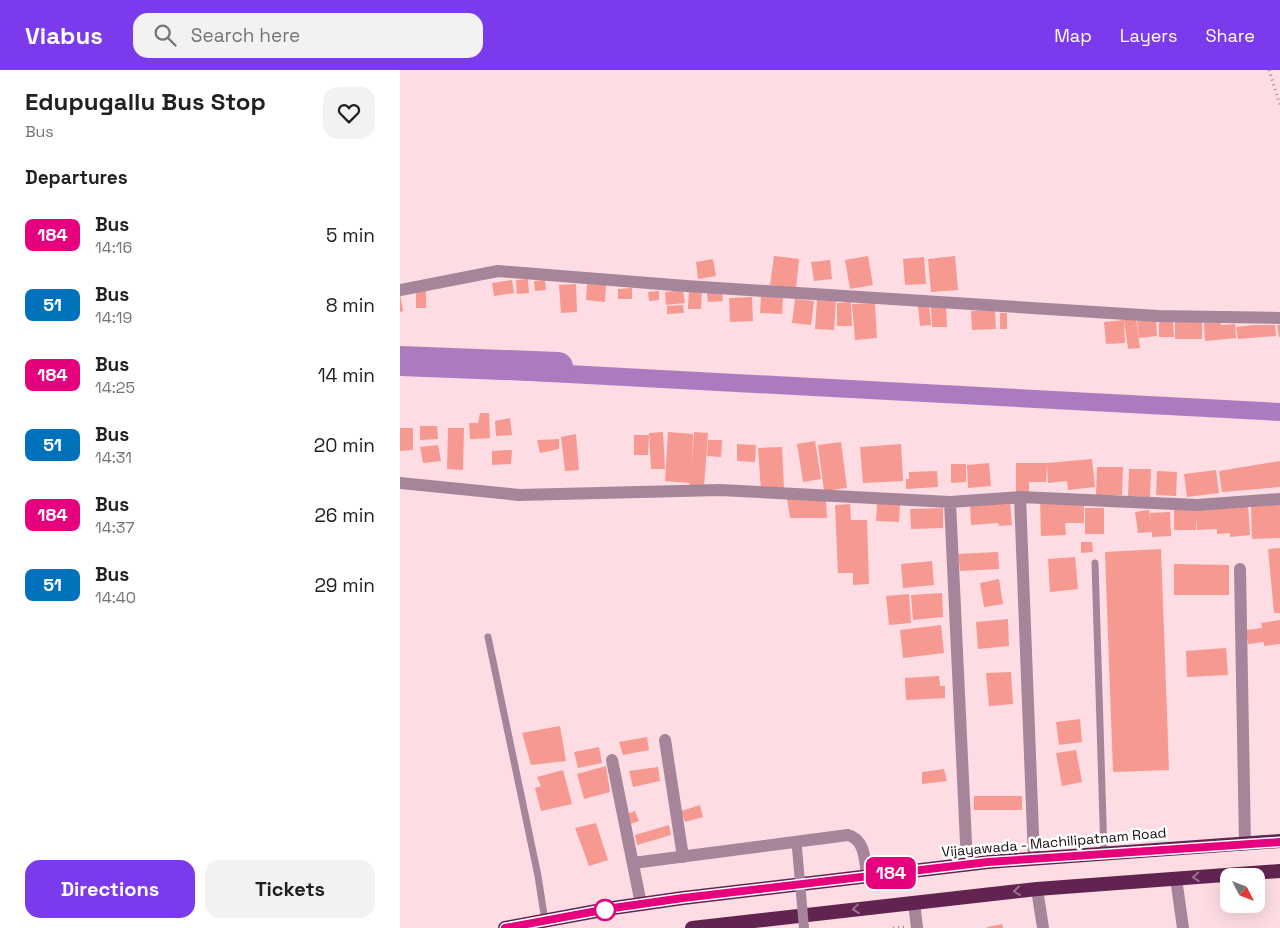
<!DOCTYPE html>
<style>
:root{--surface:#fff;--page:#f2f2f2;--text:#202124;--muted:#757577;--accent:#7c3aed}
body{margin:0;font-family:"Space Grotesk",sans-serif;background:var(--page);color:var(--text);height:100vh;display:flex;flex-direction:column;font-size:19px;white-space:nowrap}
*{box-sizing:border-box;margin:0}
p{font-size:16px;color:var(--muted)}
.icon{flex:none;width:28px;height:28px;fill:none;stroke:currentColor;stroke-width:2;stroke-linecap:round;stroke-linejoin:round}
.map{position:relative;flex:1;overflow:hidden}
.sheet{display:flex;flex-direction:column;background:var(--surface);width:400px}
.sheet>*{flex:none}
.badge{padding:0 10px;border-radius:8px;font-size:18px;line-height:32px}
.needle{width:32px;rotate:132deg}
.fabs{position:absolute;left:820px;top:798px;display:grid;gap:10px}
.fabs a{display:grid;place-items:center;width:45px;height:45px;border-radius:10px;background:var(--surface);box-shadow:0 5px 20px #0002;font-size:25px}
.map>.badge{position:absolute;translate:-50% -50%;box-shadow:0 0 0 2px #fff}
h2{padding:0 25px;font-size:19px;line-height:45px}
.round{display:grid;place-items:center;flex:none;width:52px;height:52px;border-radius:15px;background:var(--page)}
.headline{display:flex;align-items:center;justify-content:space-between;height:85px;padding:0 25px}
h1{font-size:24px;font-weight:600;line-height:38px}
.primary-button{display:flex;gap:10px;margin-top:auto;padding:10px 25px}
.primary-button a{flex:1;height:58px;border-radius:15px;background:var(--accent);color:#fff;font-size:20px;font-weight:600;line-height:58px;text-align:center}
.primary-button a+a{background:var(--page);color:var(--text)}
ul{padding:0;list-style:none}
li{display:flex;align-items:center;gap:15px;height:70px;padding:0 25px}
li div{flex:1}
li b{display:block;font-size:19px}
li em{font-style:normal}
li .badge{min-width:55px;font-weight:700;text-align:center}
header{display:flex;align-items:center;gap:30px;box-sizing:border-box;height:70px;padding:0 25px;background:var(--accent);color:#fff}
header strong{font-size:24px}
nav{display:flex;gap:28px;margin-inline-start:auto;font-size:18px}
.search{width:350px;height:45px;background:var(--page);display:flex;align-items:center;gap:12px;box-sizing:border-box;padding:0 18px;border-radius:15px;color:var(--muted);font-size:19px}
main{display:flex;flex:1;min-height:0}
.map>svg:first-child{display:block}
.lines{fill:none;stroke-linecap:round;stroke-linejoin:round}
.canal{stroke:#ab7abf;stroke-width:18}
.river{stroke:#ab7abf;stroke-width:30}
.building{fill:#f69990}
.path{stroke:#9f868c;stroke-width:3;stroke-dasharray:1 4;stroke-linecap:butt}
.service{stroke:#a6859b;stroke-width:7}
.minor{stroke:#a6859b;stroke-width:12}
.tertiary{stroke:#a6859b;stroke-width:12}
.trunk{stroke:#612451;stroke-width:14}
.pedestrian-bridge{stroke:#a6859b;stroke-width:10}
.oneway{stroke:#98718e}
.line-casing{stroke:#fff;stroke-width:11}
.line{stroke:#e6007e;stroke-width:8}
.stop-dot{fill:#fff;stroke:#e6007e;stroke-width:2.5}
.labels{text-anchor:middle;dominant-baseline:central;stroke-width:5;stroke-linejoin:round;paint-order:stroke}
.street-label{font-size:14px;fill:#170a0d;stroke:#fff}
</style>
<header>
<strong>Viabus</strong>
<div class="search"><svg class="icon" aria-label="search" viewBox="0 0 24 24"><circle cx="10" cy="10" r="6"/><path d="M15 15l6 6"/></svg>Search here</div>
<nav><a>Map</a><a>Layers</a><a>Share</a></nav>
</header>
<main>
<section class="sheet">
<div class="headline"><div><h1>Edupugallu Bus Stop</h1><p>Bus</p></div><a class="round"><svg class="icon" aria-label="heart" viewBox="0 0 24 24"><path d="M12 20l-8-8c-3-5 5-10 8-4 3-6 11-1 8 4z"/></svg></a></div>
<h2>Departures</h2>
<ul>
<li><span class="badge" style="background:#e6007e;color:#fff">184</span><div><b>Bus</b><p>14:16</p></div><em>5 min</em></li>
<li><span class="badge" style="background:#0072bc;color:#fff">51</span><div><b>Bus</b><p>14:19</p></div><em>8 min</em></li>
<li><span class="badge" style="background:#e6007e;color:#fff">184</span><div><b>Bus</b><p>14:25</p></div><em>14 min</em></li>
<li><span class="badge" style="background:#0072bc;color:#fff">51</span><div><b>Bus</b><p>14:31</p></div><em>20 min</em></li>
<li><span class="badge" style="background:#e6007e;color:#fff">184</span><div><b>Bus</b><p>14:37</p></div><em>26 min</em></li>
<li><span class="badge" style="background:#0072bc;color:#fff">51</span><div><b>Bus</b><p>14:40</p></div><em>29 min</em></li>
</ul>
<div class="primary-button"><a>Directions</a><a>Tickets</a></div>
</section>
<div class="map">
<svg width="880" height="858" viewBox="0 0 880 858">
<rect width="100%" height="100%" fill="#fedce4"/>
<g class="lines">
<!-- canal -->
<path class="canal" d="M0,295L880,342"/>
<!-- river -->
<path class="river" d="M0,291L158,297"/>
</g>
<!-- building -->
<path class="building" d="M374,186L399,189L396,219L370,215Z
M468,186L473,215L450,219L445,190Z
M555,186L558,220L531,222L528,189Z
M524,187L526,214L505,215L503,189Z
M313,189L316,206L298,209L296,192Z
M430,190L432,209L414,211L411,192Z
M128,209L129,223L117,224L116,210Z
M112,210L114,223L94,226L92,213Z
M145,210L146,220L135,221L134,211Z
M176,214L177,242L161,243L159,215Z
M187,214L206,215L205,232L186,230Z
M232,218V229H218V219Z
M289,219H302L301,239H288Z
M283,220L285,233L266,235L265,222Z
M16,221H26V238H16Z
M259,221V230L249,231L248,222Z
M322,222L323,231L308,232L307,223Z
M0,224L3,241L0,242Z
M361,226L383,227L382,244L360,243Z
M352,227L353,251L330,252L329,228Z
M395,229L414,231L411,255L392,253Z
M417,230L436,231L434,260L415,259Z
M451,232L452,256H437V233Z
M475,233L477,268L455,270L452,234Z
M283,235L284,243L267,244V236Z
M529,235L531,255L520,256L518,236Z
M531,236H546L547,257H532Z
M595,240L596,259L572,260L571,241Z
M600,243H607V259H600Z
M736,248L740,278L728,279L724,250Z
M756,249L757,266L739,268L737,251Z
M724,250L725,273L706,274L704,252Z
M773,251L774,267H759V252Z
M775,252H802V269H775Z
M820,252L821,255L835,254L836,268L805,271L804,253Z
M854,255H875L876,266L838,269L836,257Z
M877,255H880V267H879Z
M80,343H89L90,368L70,369L69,353H78Z
M110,348L112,365L96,366L95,351Z
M20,356H37L38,369L20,370Z
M0,358H13V380L0,381Z
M48,358H64L63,400L47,399Z
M263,362L265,399H251L249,363Z
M268,362L293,364L292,393L294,362L308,363L304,417L290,416V413L265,411Z
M176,364L179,400L165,401L161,367Z
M234,365H249L248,385H234Z
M159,369V379L140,383L137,370Z
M308,370H322L321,387L307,386Z
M415,371L421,409L403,412L397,374Z
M441,372L447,418L424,421L418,375Z
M337,374L356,375L355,392L337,391Z
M501,374L503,411L463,413L460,377Z
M38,375L41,391L23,393L20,377Z
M382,377L384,418L361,420L358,378Z
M112,380L111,394L92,395V381Z
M692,389L695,417L668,420L667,411L648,413L647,395L646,412H629V422H616V393H647Z
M880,391V417L822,422L819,401Z
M589,393L591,416L568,418L567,395Z
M551,394H566V412L551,413Z
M697,397H723L722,425H696Z
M729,399H751L750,427L728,426Z
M816,400L819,423L787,427L784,404Z
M537,401L538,417L506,419V409H509V402Z
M757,401L777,402L776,426L756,425Z
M387,428L426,430L427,448H390Z
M610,431L612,455L599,456L598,453L571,455L570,435Z
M640,431L684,432V453H665L666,465L641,466Z
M477,433L500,434L499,452L476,451Z
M880,433V468L852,469L851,434Z
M450,434L451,450H467L469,514L453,515V503H438L435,435Z
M848,435L850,465L830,467V463L817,464V459L797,460V447L796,460H774V440Z
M543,438V458L511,459L510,439Z
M685,438H704V464H685Z
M749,440L751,454L750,443L770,442L771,466L752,467V462L738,463L735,442Z
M681,472H692L693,482L681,483Z
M880,478V543H874L868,479Z
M761,479L769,700L713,702L705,482Z
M598,482L599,499L560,501L558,484Z
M675,487L678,519L650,522L648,489Z
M532,491L534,515L503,518L501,494Z
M774,494L829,495V525H774Z
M599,509L603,534L584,537L580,513Z
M542,523L543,547L513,550L511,525Z
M509,524L511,553L489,555L486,526Z
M608,549L609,576L578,579L576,552Z
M880,550V574L864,576V572L848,574L846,560L862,558L861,553Z
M541,555L544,583L503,588L500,560Z
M826,578L828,605L787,607L786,581Z
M611,602L613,634L589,636L586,603Z
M539,606L540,616H545V628L506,630L505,608Z
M680,649L682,672L659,675L656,652Z
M160,656L166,691L131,695L122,663Z
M247,667L249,680L223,685L219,672Z
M199,677L202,693L178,698L174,682Z
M676,680L682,712L662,716L656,683Z
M206,696L210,722L184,729L177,704Z
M258,697L260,711L233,717L229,701Z
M544,699L547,711L522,714V702Z
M163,700L172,734L141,741L135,718L141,716L137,707Z
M574,726H622V740H574Z
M300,735L303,747L285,752L281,741Z
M235,741L239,751L230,754L227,744Z
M196,753L208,790L189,796L175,758Z
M269,755L271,765L237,775L235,765Z
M602,854L603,858H587V857Z"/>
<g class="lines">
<!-- path -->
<path class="path" d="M869,0L880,35
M493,858L505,857"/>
<!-- service -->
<path class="service" d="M695,493L704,784
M88,567L138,806L145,851"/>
<!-- minor -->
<path class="minor" d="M0,413L119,425L320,420L550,432L620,427L797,435L880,429
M620,427L634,789
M550,432L567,794
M840,499L845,774
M265,670L283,787
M212,690L241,834
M233,793L448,765C465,769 465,791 467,806
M776,808L783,858
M637,819L643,858
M514,832L517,858"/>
<!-- tertiary -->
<path class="tertiary" d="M0,220L98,201L286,216L758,246L880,248"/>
<!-- trunk -->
<path class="trunk" d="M105,858L213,838L283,828L588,792L880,771
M292,858L637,819L880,801"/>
<!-- pedestrian-bridge -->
<path class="pedestrian-bridge" d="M397,778L404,858"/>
</g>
<!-- one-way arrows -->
<defs><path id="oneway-chevron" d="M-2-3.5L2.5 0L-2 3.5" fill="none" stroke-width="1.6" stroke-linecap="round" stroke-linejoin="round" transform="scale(1.25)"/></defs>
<g class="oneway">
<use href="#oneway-chevron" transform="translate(796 807) rotate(176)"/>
<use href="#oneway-chevron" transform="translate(617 821) rotate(174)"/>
<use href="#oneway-chevron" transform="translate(456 839) rotate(174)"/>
</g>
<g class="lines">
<defs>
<path id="line" d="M105,858L213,838L283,828L588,792L880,772"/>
</defs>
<!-- line casing -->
<use href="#line" class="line-casing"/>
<!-- line -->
<use href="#line" class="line"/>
</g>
<!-- markers -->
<circle class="stop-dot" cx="205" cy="840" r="10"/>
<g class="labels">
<!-- street labels -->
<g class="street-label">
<text transform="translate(654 772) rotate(-5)">Vijayawada - Machilipatnam Road</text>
</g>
</g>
</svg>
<div class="fabs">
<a><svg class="needle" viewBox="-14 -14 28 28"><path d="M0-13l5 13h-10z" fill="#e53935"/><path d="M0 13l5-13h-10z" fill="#757577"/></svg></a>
</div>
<b class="badge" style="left:491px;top:803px;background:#e6007e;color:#fff">184</b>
</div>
</main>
